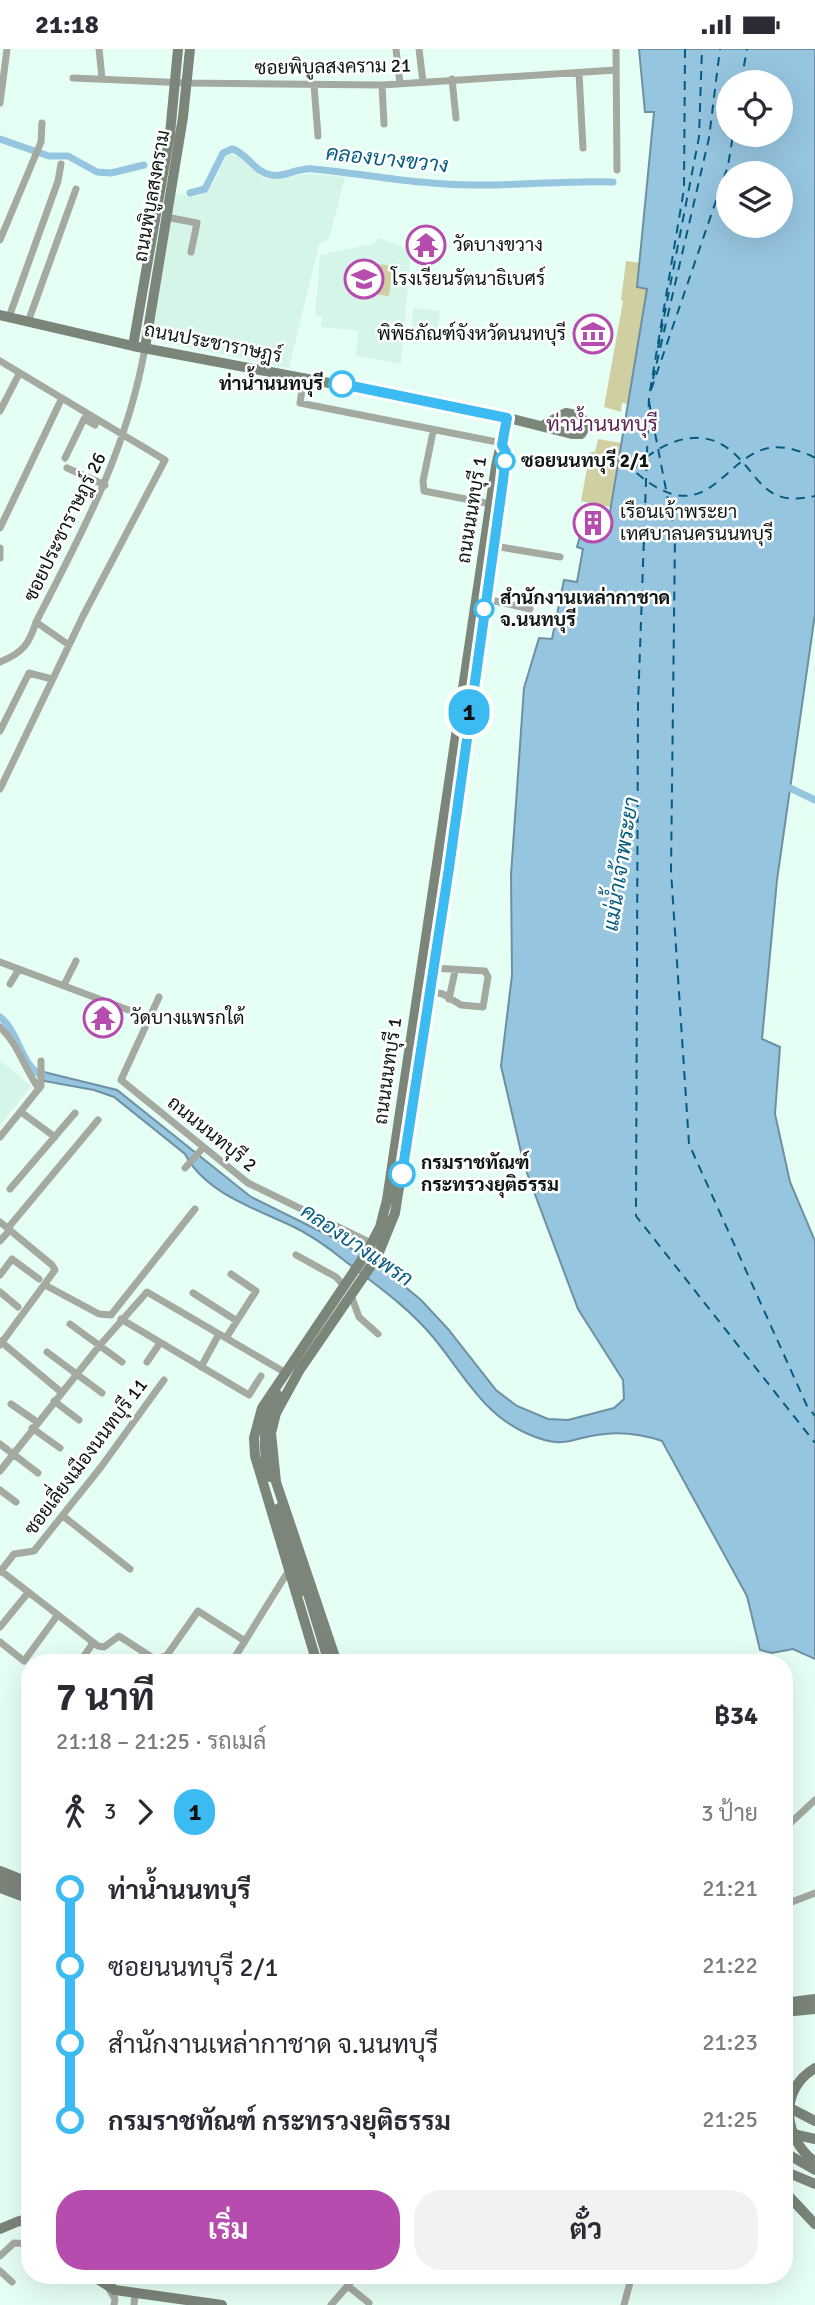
<!DOCTYPE html>
<html lang="th">
<meta charset="utf-8">
<style>
:root{--surface:#fff;--page:#f2f2f3;--text:#2b2b33;--muted:#7c7c81;--accent:#b54cae}
body{margin:0;font-family:Signika,Sarabun,sans-serif;background:var(--page);color:var(--text);height:100vh;display:flex;flex-direction:column;font-size:26px;white-space:nowrap}
*{box-sizing:border-box;margin:0}
p{font-size:23px;color:var(--muted)}
.icon{flex:none;width:38px;height:38px;fill:none;stroke:currentColor;stroke-width:2;stroke-linecap:round;stroke-linejoin:round}
.map{position:relative;flex:1;overflow:hidden}
.side{position:absolute;left:21px;top:1605px;width:772px;height:630px;display:flex;flex-direction:column;background:var(--surface);border-radius:28px;box-shadow:0 7px 28px #0002}
.side>*{flex:none}
.badge{padding:0 14px;border-radius:23px;font-size:24px;line-height:46px}
.tools{position:absolute;left:716px;top:21px;display:grid;gap:14px}
.tools a{display:grid;place-items:center;width:77px;height:77px;border-radius:50%;background:var(--surface);box-shadow:0 7px 28px #0002;font-size:35px}
.map>.badge{position:absolute;translate:-50% -50%;box-shadow:0 0 0 4px #fff}
.legs{display:flex;align-items:center;gap:10px;height:77px;padding:0 35px;font-size:23px}
.legs p{margin-inline-start:auto}
.headline{display:flex;align-items:center;justify-content:space-between;height:119px;padding:0 35px}
h1{font-size:38px;font-weight:700;line-height:52px}
.action{display:flex;gap:14px;margin-top:auto;padding:14px 35px}
.action a{flex:1;height:80px;border-radius:28px;background:var(--accent);color:#fff;font-size:28px;font-weight:700;line-height:80px;text-align:center}
.action a+a{background:var(--page);color:var(--text)}
ul{padding:0 35px;list-style:none}
li{display:flex;align-items:center;gap:24px;height:77px;font-size:26px}
li i{display:grid;place-items:center;width:10px;height:100%;margin:0 9px;background:currentColor}
li i::after{content:'';width:18px;height:18px;margin:-9px;border:5px solid;border-radius:50%;background:var(--surface)}
li p{margin-inline-start:auto}
li:first-child i{background:linear-gradient(#0000 50%,currentColor 0)}
li:last-child i{background:linear-gradient(currentColor 50%,#0000 0)}
.status{display:flex;justify-content:space-between;align-items:center;height:49px;padding:0 35px;background:var(--surface);direction:ltr}
.status svg{height:19px;fill:currentColor}
.map>svg:first-child{display:block}
.built{fill:#d4f5e8}
.green{fill:#d0cfa2}
.water{fill:#96c5e0;stroke:#6d90a2;stroke-width:2;fill-rule:evenodd}
.lines{fill:none;stroke-linecap:round;stroke-linejoin:round}
.canal{stroke:#96c5e0;stroke-width:7}
.ferry{stroke:#055c80;stroke-width:2;stroke-dasharray:9 7;stroke-linecap:butt}
.street{stroke:#a4aaa2;stroke-width:7}
.secondary{stroke:#7c8579;stroke-width:10}
.secondary-bridge{stroke:#7c8579;stroke-width:10}
.line-1-casing{stroke:#fff;stroke-width:16}
.line-1{stroke:#3cbbf2;stroke-width:10}
.stop-1-dot{fill:#fff;stroke:#3cbbf2;stroke-width:3.5}
.labels{text-anchor:middle;dominant-baseline:central;stroke-width:5;stroke-linejoin:round;paint-order:stroke}
.street-label{font-size:19px;fill:#0d1612;stroke:#fff}
.poi-label{font-size:19px;fill:#0d1612;stroke:#fff;text-anchor:start}
.stop-label{font-size:19px;font-weight:bold;fill:#0d1612;stroke:#fff;text-anchor:start}
.water-label{font-size:21px;font-style:italic;fill:#055c80;stroke:#fff}
.neighbourhood-label{font-size:21px;fill:#5c2858;stroke:#fff}
</style>
<div class="status"><b>21:18</b><svg viewBox="0 0 49 12"><path d="M0 12V9h3v3zM5 12V6h3v6zM10 12V3h3v9zM15 12V0h3v12zM26 1h20v11H26zM47 4h2v5h-2z"/></svg></div>
<div class="map">
<svg width="815" height="2256" viewBox="0 0 815 2256">
<rect width="100%" height="100%" fill="#e6fff5"/>
<!-- built -->
<path class="built" d="M230,105L239,108L262,128L271,130L306,125L345,128L329,190L319,195L289,319L157,292L153,286L175,144L194,148L204,145L215,132L226,107Z
M379,189L411,201L401,315L356,307L358,282L321,278L322,267L315,266L320,206L372,195Z
M413,259L440,262L436,292L411,288Z
M0,1011L31,1037L0,1076Z"/>
<!-- green -->
<path class="green" d="M626,212L641,214L637,238L647,239L628,355L622,354L621,363L604,358L623,252L621,251Z
M360,213L376,215L372,244L357,242Z
M377,215L393,217L389,247L374,245Z
M598,390L621,394L610,458L581,452L590,403H595Z"/>
<!-- water -->
<path class="water" d="M639,0H815V565L777,831L762,990L780,998L775,1065L790,1133L815,1192V1610L793,1600L772,1604L760,1601L747,1547L662,1392C644,1386 623,1383 605,1385C569,1388 567,1402 528,1385C483,1366 463,1324 433,1288C408,1258 376,1236 345,1212C329,1199 311,1186 292,1177C256,1160 205,1144 185,1105L114,1048L94,1041L44,1032V1023L117,1041L251,1148L332,1188L380,1217L421,1251L448,1280L496,1341L517,1357L548,1370L568,1371L614,1359L624,1350L623,1331L578,1260L524,1116L501,1017L512,926L511,826L524,639L539,589L552,590L564,531L577,533L583,500L577,498L581,483L602,462L610,463L647,240L637,238L654,63H645ZM728,33H780V86H728ZM728,124H780V177H728Z"/>
<g class="lines">
<!-- canal -->
<path class="canal" d="M0,90L49,107H68L97,123L111,124L144,116
M190,144L205,140L223,104L232,100C247,104 254,123 271,126C283,129 299,118 313,120C366,125 419,136 473,136C520,137 566,131 613,133
M790,739L815,751
M0,968C19,982 22,1021 44,1027"/>
<!-- ferry -->
<path class="ferry" d="M685,0L684,140L649,348L638,656L636,1167L815,1394
M741,33L747,0
M658,299L699,88L702,0
M653,330L709,89L720,0
M651,341L728,117L733,86
M649,353L675,487L671,822L689,1095L807,1357L815,1367
M815,409C809,405 802,403 795,401C724,379 719,497 633,421C656,395 699,375 730,401C761,426 762,459 815,447"/>
<!-- street -->
<path class="street" d="M99,0L102,29
M396,0L400,35
M419,0L423,33
M616,0L617,121
M579,24L583,99
M73,29L188,34L382,36L616,21
M452,30L456,69
M314,36L318,87
M382,36L384,75
M0,54L7,0
M166,168L197,174L191,203
M0,191L41,93L42,74
M9,268L58,132L61,115
M28,273L76,140
M0,312L165,411L83,567L0,740
M304,328L300,354L502,394
M0,362L19,325
M433,383L423,432L424,442L491,455
M65,409L84,370L95,376
M67,419L105,436
M0,479L61,351
M494,497L560,508
M0,499V509
M486,550L530,560
M36,573L69,596
M0,613C22,604 29,596 36,573C83,482 127,401 145,299
M0,682L29,624L52,630
M0,913L150,969
M10,935L19,920
M64,936L76,912
M418,940L443,945L461,956L483,958L488,928L485,922L433,919
M159,948L121,1031L248,1134L371,1194
M449,950L455,922
M0,978C19,996 24,1019 39,1040
M21,1063L55,1088
M0,1088L41,1037V1012
M185,1119L202,1100
M10,1140L75,1064
M0,1173L52,1216L55,1221L0,1296
M8,1179L98,1071
M0,1192L10,1181
M296,1206L336,1228L344,1237
M0,1226L12,1210L39,1230
M45,1236L99,1265L111,1266L195,1160
M0,1243L18,1258
M193,1244L237,1272
M351,1246L359,1268L378,1285
M121,1270L249,1346L261,1327
M70,1275L122,1313
M226,1289L256,1242L231,1225
M0,1292L61,1343
M47,1303L102,1344
M147,1313L160,1294
M201,1318L219,1285
M54,1352L79,1371
M11,1355L37,1373
M32,1379L60,1399
M0,1395L38,1424
M0,1422L100,1296L147,1243L286,1324
M0,1441L16,1453
M63,1467L130,1520
M0,1521L98,1597L104,1598L119,1587L156,1611L167,1606L198,1562L245,1592L289,1521
M0,1523L14,1505L34,1502L101,1418L164,1331
M0,1578L27,1545
M0,1593L24,1612L57,1567
M79,1614L93,1594
M231,1614L245,1592
M784,1780L815,1751
M784,1856L815,1844
M784,2040L787,2043L784,2052
M21,2172L30,2158
M0,2207L14,2194L30,2195
M0,2222L12,2233
M348,2237L369,2254
M108,2238L115,2250L114,2256
M134,2256L135,2244
M331,2256L357,2226
M624,2256L632,2226"/>
<!-- secondary -->
<path class="secondary" d="M0,266L133,297L493,365L572,385H581L586,377L581,367L566,364L544,376
M133,297L170,85L178,0
M145,299L183,68L190,0
M270,1428C261,1396 264,1375 277,1345
M279,1459L302,1542
M306,1538L329,1614
M317,1614L255,1407L254,1389L262,1359L367,1203L380,1178L387,1151L496,417L507,369
M337,1614L276,1433L271,1384L276,1364L299,1322L377,1208L395,1164L449,819L503,432L506,403L502,396
M0,1822L30,1834
M0,1830L19,1836
M0,1839L30,1850
M784,1954L815,1950
M784,1963L815,1960
M784,2056L815,2072
M784,2083L815,2090
M784,2103L815,2121
M784,2122L815,2135
M784,2142L815,2175
M0,2180L19,2172L30,2173
M91,2226L115,2241L222,2256"/>
<!-- secondary-bridge -->
<path class="secondary-bridge" d="M815,2019C778,2041 783,2089 815,2113"/>
</g>
<g class="lines">
<defs>
<path id="line-1" d="M342,335L507,369L502,396L506,403L503,432L449,819L402,1125"/>
</defs>
<!-- line-1 casing -->
<use href="#line-1" class="line-1-casing"/>
<!-- line-1 -->
<use href="#line-1" class="line-1"/>
</g>
<!-- icons -->
<defs>
<symbol id="temple-ring" viewBox="-11 -11 22 22"><circle r="9.5" fill="#fff" stroke="#b54cae" stroke-width="1.5"/><path d="M0-6L5-2H3V0L6.5 2.5H4V6H1.5V3h-3V6H-4V2.5H-6.5L-3 0V-2H-5Z" fill="#b54cae"/></symbol>
<symbol id="school-ring" viewBox="-11 -11 22 22"><circle r="9.5" fill="#fff" stroke="#b54cae" stroke-width="1.5"/><path d="M0-5L7-2L0 1L-7-2ZM-4 1L0 2.5L4 1V4Q0 6-4 4Z" fill="#b54cae"/></symbol>
<symbol id="museum-ring" viewBox="-11 -11 22 22"><circle r="9.5" fill="#fff" stroke="#b54cae" stroke-width="1.5"/><path d="M0-6L6-3V-2H-6V-3ZM-5-1h2V3h-2ZM-1-1h2V3h-2ZM3-1h2V3H3ZM-6 4H6V6H-6Z" fill="#b54cae"/></symbol>
<symbol id="building-ring" viewBox="-11 -11 22 22"><circle r="9.5" fill="#fff" stroke="#b54cae" stroke-width="1.5"/><path d="M-4-6H4V6H1V3H-1V6H-4ZM-2.5-4.3h1.7v1.8h-1.7ZM.8-4.3h1.7v1.8H.8ZM-2.5-1h1.7V.8h-1.7ZM.8-1h1.7V.8H.8Z" fill="#b54cae"/></symbol>
</defs>
<g fill-rule="evenodd">
<use href="#temple-ring" x="404" y="174" width="44" height="44"/>
<use href="#school-ring" x="342" y="208" width="44" height="44"/>
<use href="#museum-ring" x="571" y="263" width="44" height="44"/>
<use href="#building-ring" x="571" y="452" width="44" height="44"/>
<use href="#temple-ring" x="81" y="947" width="44" height="44"/>
</g>
<!-- markers -->
<g class="stop-1-dot">
<circle cx="342" cy="335" r="12"/>
<circle cx="505" cy="412" r="9"/>
<circle cx="484" cy="560" r="9"/>
<circle cx="402" cy="1125" r="12"/>
</g>
<g class="labels">
<!-- street labels -->
<g class="street-label">
<text transform="translate(333 18) rotate(-1)">ซอยพิบูลสงคราม 21</text>
<text transform="translate(152 147) rotate(-80)">ถนนพิบูลสงคราม</text>
<text transform="translate(213 294) rotate(11)">ถนนประชาราษฎร์</text>
<text transform="translate(472 461) rotate(-81)">ถนนนนทบุรี 1</text>
<text transform="translate(65 478) rotate(-64)">ซอยประชาราษฎร์ 26</text>
<text transform="translate(388 1022) rotate(-82)">ถนนนนทบุรี 1</text>
<text transform="translate(212 1085) rotate(39)">ถนนนนทบุรี 2</text>
<text transform="translate(86 1408) rotate(-53)">ซอยเลี่ยงเมืองนนทบุรี 11</text>
</g>
<!-- poi labels -->
<g class="poi-label">
<text x="453" y="196">วัดบางขวาง</text>
<text x="391" y="230">โรงเรียนรัตนาธิเบศร์</text>
<text x="566" y="285" text-anchor="end">พิพิธภัณฑ์จังหวัดนนทบุรี</text>
<text x="620" y="463">เรือนเจ้าพระยา<tspan x="620" dy="22">เทศบาลนครนนทบุรี</tspan></text>
<text x="130" y="969">วัดบางแพรกใต้</text>
</g>
<!-- stop labels -->
<g class="stop-label">
<text x="323" y="335" text-anchor="end">ท่าน้ำนนทบุรี</text>
<text x="521" y="412">ซอยนนทบุรี 2/1</text>
<text x="500" y="549">สำนักงานเหล่ากาชาด<tspan x="500" dy="22">จ.นนทบุรี</tspan></text>
<text x="421" y="1114">กรมราชทัณฑ์<tspan x="421" dy="22">กระทรวงยุติธรรม</tspan></text>
</g>
<!-- water labels -->
<g class="water-label">
<text transform="translate(387 110) rotate(6)">คลองบางขวาง</text>
<text transform="translate(621 815) rotate(-81)">แม่น้ำเจ้าพระยา</text>
<text transform="translate(357 1196) rotate(34)">คลองบางแพรก</text>
</g>
<!-- neighbourhood labels -->
<g class="neighbourhood-label">
<text x="602" y="375">ท่าน้ำนนทบุรี</text>
</g>
</g>
</svg>
<div class="tools">
<a><svg class="icon" aria-label="locate" viewBox="0 0 24 24"><circle cx="12" cy="12" r="6"/><path d="M12 2v4M12 18v4M2 12h4M18 12h4"/></svg></a>
<a><svg class="icon" aria-label="layers" viewBox="0 0 24 24"><path d="M12 4l9 5-9 5-9-5zM3 14l9 5 9-5"/></svg></a>
</div>
<b class="badge" style="left:469px;top:663px;background:#3cbbf2;color:#111">1</b>
<section class="side">
<div class="headline"><div><h1>7 นาที</h1><p>21:18 – 21:25 · รถเมล์</p></div><b>฿34</b></div>
<div class="legs"><svg class="icon" aria-label="walk" viewBox="0 0 24 24"><circle cx="13" cy="4" r="2"/><path d="M13 8l-2 6 4 7M11 14l-3 7M7 12l3-4h3l4 4"/></svg>3<svg class="icon" aria-label="forward" viewBox="0 0 24 24"><path d="M9 5l7 7-7 7"/></svg><b class="badge" style="background:#3cbbf2;color:#111">1</b><p>3 ป้าย</p></div>
<ul>
<li><i style="color:#3cbbf2"></i><b>ท่าน้ำนนทบุรี</b><p>21:21</p></li>
<li><i style="color:#3cbbf2"></i><span>ซอยนนทบุรี 2/1</span><p>21:22</p></li>
<li><i style="color:#3cbbf2"></i><span>สำนักงานเหล่ากาชาด จ.นนทบุรี</span><p>21:23</p></li>
<li><i style="color:#3cbbf2"></i><b>กรมราชทัณฑ์ กระทรวงยุติธรรม</b><p>21:25</p></li>
</ul>
<div class="action"><a>เริ่ม</a><a>ตั๋ว</a></div>
</section>
</div>
